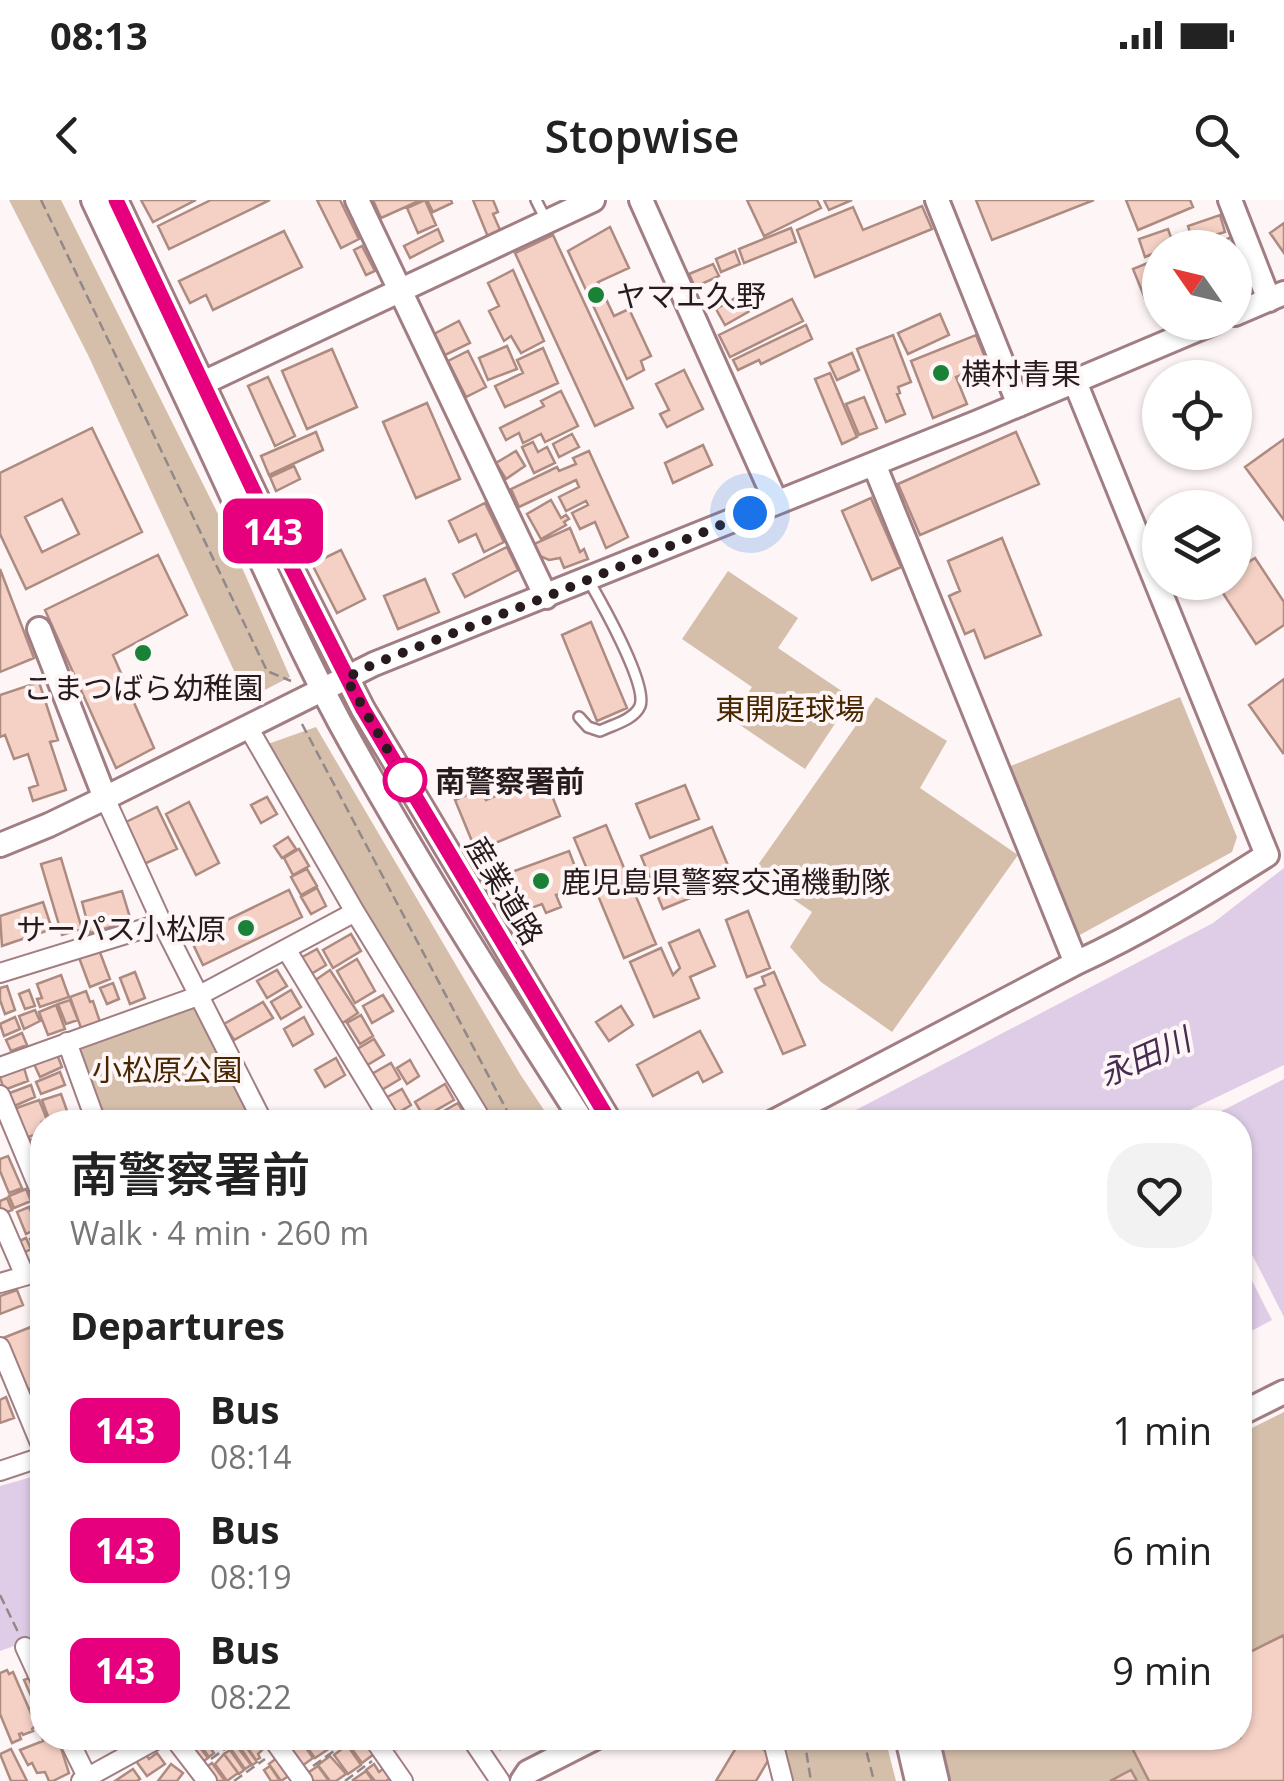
<!DOCTYPE html>
<meta charset="utf-8">
<style>
:root{--surface:#fff;--page:#f2f2f2;--text:#222;--muted:#767676}
body{margin:0;font-family:"Open Sans","Noto Sans JP",sans-serif;background:var(--page);color:var(--text);height:100vh;display:flex;flex-direction:column;font-size:38px;white-space:nowrap}
*{box-sizing:border-box;margin:0}
p{font-size:32px;color:var(--muted)}
.icon{flex:none;width:55px;height:55px;fill:none;stroke:currentColor;stroke-width:2;stroke-linecap:round;stroke-linejoin:round}
.map{position:relative;flex:1;overflow:hidden}
.sheet{position:absolute;left:30px;top:910px;width:1222px;height:640px;display:flex;flex-direction:column;background:var(--surface);border-radius:40px;box-shadow:0 2px 8px #0004}
.sheet>*{flex:none}
.badge{padding:0 20px;border-radius:15px;font-size:35px;line-height:65px}
.needle{width:65px;rotate:304deg}
.tools{position:absolute;left:1142px;top:30px;display:grid;gap:20px}
.tools a{display:grid;place-items:center;width:110px;height:110px;border-radius:50%;background:var(--surface);box-shadow:0 2px 8px #0004;font-size:50px}
.you{position:absolute;width:50px;height:50px;margin:-25px;border:8px solid #fff;border-radius:50%;background:#1a73e8;box-shadow:0 0 0 15px #1a73e833}
.map>.badge{position:absolute;translate:-50% -50%;box-shadow:0 0 0 5px #fff}
h2{padding:0 40px;font-size:38px;line-height:90px}
.round{display:grid;place-items:center;flex:none;width:105px;height:105px;border-radius:40px;background:var(--page)}
.headline{display:flex;align-items:center;justify-content:space-between;height:170px;padding:0 40px}
h1{font-size:48px;font-weight:600;line-height:75px}
ul{padding:0;list-style:none}
li{display:flex;align-items:center;gap:30px;height:120px;padding:0 40px}
li div{flex:1}
li b{display:block;font-size:38px}
li em{font-style:normal}
li .badge{min-width:110px;font-weight:700;text-align:center}
.status{display:flex;justify-content:space-between;align-items:center;height:70px;padding:0 50px;background:var(--surface);direction:ltr}
.status svg{height:28px;fill:currentColor}
header{display:flex;justify-content:space-between;align-items:center;height:130px;padding:0 40px;background:var(--surface);font-size:45px;font-weight:600}
.map>svg:first-child{display:block}
.green{fill:#d5bfab}
.water{fill:#dfcde8}
.building{fill:#f5d1c5;stroke:#ad8b81;stroke-width:2.5;fill-rule:evenodd}
.lines{fill:none;stroke-linecap:round;stroke-linejoin:round}
.lane-casing{stroke:#a17e83;stroke-width:14}
.street-casing{stroke:#a17e83;stroke-width:22}
.secondary-casing{stroke:#a17e83;stroke-width:28}
.path{stroke:#928789;stroke-width:2.5;stroke-dasharray:10 5;stroke-linecap:butt}
.lane{stroke:#fff;stroke-width:9}
.street{stroke:#fff;stroke-width:18}
.secondary{stroke:#fff;stroke-width:22}
.line-casing{stroke:#fff;stroke-width:22}
.line{stroke:#e6007e;stroke-width:15}
.walk{stroke:#281b1d;stroke-width:10;stroke-dasharray:0 18}
.poi-dot{fill:#1a8236;stroke:#fef5f6;stroke-width:4}
.stop-dot{fill:#fff;stroke:#e6007e;stroke-width:5}
.labels{text-anchor:middle;dominant-baseline:central;stroke-width:8;stroke-linejoin:round;paint-order:stroke}
.poi-label{font-size:30px;fill:#281b1d;stroke:#fef5f6;text-anchor:start}
.park-label{font-size:30px;fill:#472600;stroke:#fef5f6}
.stop-label{font-size:30px;font-weight:bold;fill:#281b1d;stroke:#fef5f6;text-anchor:start}
.street-label{font-size:30px;fill:#281b1d;stroke:#fef5f6}
.water-label{font-size:32px;font-style:italic;fill:#462c51;stroke:#fef5f6}
</style>
<div class="status"><b>08:13</b><svg viewBox="0 0 49 12"><path d="M0 12V9h3v3zM5 12V6h3v6zM10 12V3h3v9zM15 12V0h3v12zM26 1h20v11H26zM47 4h2v5h-2z"/></svg></div>
<header><svg class="icon" aria-label="back" viewBox="0 0 24 24"><path d="M15 5l-7 7 7 7"/></svg>Stopwise<svg class="icon" aria-label="search" viewBox="0 0 24 24"><circle cx="10" cy="10" r="6"/><path d="M15 15l6 6"/></svg></header>
<div class="map">
<svg width="1284" height="1581" viewBox="0 0 1284 1581">
<rect width="100%" height="100%" fill="#fef5f6"/>
<!-- green -->
<path class="green" d="M9,0H61L222,322L290,477L247,499L88,155Z
M728,371L798,418L778,448L852,498L805,569L731,519L752,487L682,439Z
M876,497L947,541L920,588L1018,655L892,832L821,782L790,747L812,712L753,672Z
M1180,497L1237,637L1232,652L1076,737L1006,568Z
M316,527L520,874L552,922H490L265,545Z
M193,801L253,922H106L78,847Z
M1284,1212V1581H940L928,1538H1240V1234Z
M778,1538H885L896,1581H789Z"/>
<!-- water -->
<path class="water" d="M1284,668V865L1165,922H833L1213,723Z
M1284,879V1117L1240,1031V922H1200Z
M1240,1057L1272,1120L1240,1137Z
M42,1274V1436L0,1451V1286Z"/>
<!-- building -->
<path class="building" d="M141,0H196L153,22Z
M211,0H270L169,49L158,26Z
M317,0H340L359,39L341,48Z
M373,0H421L381,18Z
M425,0L436,25L418,33L407,8Z
M427,0H451L452,3L433,12Z
M473,0H493L498,12L493,14L501,32L488,37Z
M747,0H817L821,8L764,36Z
M824,0H852L829,10Z
M976,0H1094L992,40Z
M1126,0H1190L1193,7L1138,30Z
M922,6L932,29L815,77L797,30L853,7L863,30Z
M1220,15L1225,32L1193,42L1188,26Z
M1284,23V53L1270,33Z
M610,27L629,68L598,82L614,116L629,109L651,156L641,161L644,170L627,179L568,51Z
M791,28L796,42L744,63L739,49Z
M438,29L443,41L410,58L404,46Z
M1168,29L1174,46L1160,48V51L1145,57L1139,39Z
M284,31L302,67L213,110L206,95L190,103L179,81Z
M553,35L633,208L595,226L515,53Z
M1232,37L1239,57L1235,59V48H1205Z
M362,46L375,71L366,75L354,50Z
M735,51L740,64L721,72L716,59Z
M1160,58V107L1150,111L1133,69Z
M713,64L719,76L695,87L689,74Z
M513,70L544,141L521,153L511,136L504,141L489,111L499,106L488,83Z
M746,92L755,108L725,125L716,109Z
M792,99L803,121L730,157L719,135Z
M940,114L949,135L908,154L898,133Z
M459,121L470,143L445,155L434,134Z
M806,125L812,139L761,164L759,160L738,170L733,160Z
M893,135L911,182L898,187L900,193L897,194L905,214L886,222L857,149Z
M976,135L986,160L975,165L977,169L956,177L967,204L933,218L911,161Z
M507,146L517,169L488,180L479,158Z
M543,148L558,183L505,207L495,186L523,173L517,160Z
M332,149L357,207L307,229L282,171Z
M468,151L486,187L466,197L448,161Z
M852,153L859,170L837,180L829,163Z
M684,170L703,209L667,227L660,214L669,210L656,184Z
M830,173L857,237L842,244L815,179Z
M268,177L295,236L275,246L248,186Z
M561,191L578,226L545,242L541,234L523,243L519,233L506,240L500,228L544,206L541,201Z
M864,197L877,228L859,235L846,204Z
M427,203L460,279L416,298L383,222Z
M92,228L142,332L26,389L0,334V273ZM62,299L79,334L42,352L25,317Z
M316,232L323,250L269,275L261,256Z
M1016,232L1039,284L920,335L898,284Z
M572,234L579,247L559,257L553,244Z
M1284,239V320L1245,267Z
M533,242L538,252L547,247L555,263L534,273L522,247Z
M703,245L712,265L673,283L665,263Z
M516,251L525,266L506,279L496,263Z
M589,251L628,337L606,348L595,322L580,329L572,313L588,305L586,301L566,311L559,297L579,287L576,280L519,307L511,289L557,267L559,271L576,264L573,258Z
M294,266L300,279L276,291L270,277Z
M871,298L901,367L872,380L842,311Z
M551,300L561,318L566,315L569,319L564,322L566,325L541,339L527,314Z
M485,303L504,342L484,352L476,334L459,342L449,321Z
M570,328L580,352L584,349L588,359L564,368L560,358L549,360L540,356L534,344Z
M1002,338L1041,435L985,458L974,430L965,434L949,396L960,391L948,361Z
M507,347L518,370L465,397L453,374Z
M341,350L365,399L337,413L312,364Z
M158,355L187,415L113,455L154,548L116,568L45,410Z
M1255,358L1284,402V425L1256,444L1219,387L1225,382H1235V362L1239,368Z
M0,369L34,458L0,472Z
M425,379L439,412L398,429L384,396Z
M591,422L627,508L597,521L562,435Z
M1284,479V552L1283,553L1249,505Z
M39,482L58,540L50,542L66,590L33,601L29,588L38,585L28,554L14,559L5,535L0,537V495Z
M540,565L560,616L476,651L455,600L481,589L486,600L509,590L505,579Z
M685,585L699,619L650,638L636,604Z
M267,597L277,614L261,623L251,605Z
M189,602L219,663L196,675L166,614Z
M157,607L177,649L144,664L124,623Z
M606,625L656,744L624,758L574,638Z
M712,627L734,680L663,709L641,656Z
M288,637L296,649L282,658L274,646Z
M299,649L309,666L293,675L284,658Z
M569,651L582,685L556,695L561,707L546,713L542,704L515,714L501,676Z
M61,658L82,729L62,735L41,664Z
M307,669L317,686L301,695L291,677Z
M317,688L326,706L311,714L301,697Z
M289,690L302,717L203,765L190,738Z
M122,691L131,721L90,733L82,702Z
M43,702L52,729L2,746L0,716Z
M748,711L770,768L747,777L726,720Z
M699,730L715,766L690,777L699,798L654,817L630,762L661,748L673,775L680,768L669,743Z
M351,734L361,751L333,768L323,750Z
M98,747L110,779L90,787L78,755Z
M317,749L326,765L306,777L297,760Z
M357,759L375,791L355,803L337,771Z
M277,770L287,786L267,798L257,781Z
M330,770L358,813L341,824L314,781Z
M135,772L145,798L130,804L120,778Z
M774,772L805,845L783,854L755,789L765,785L762,777Z
M61,775L69,797L40,807L37,799L42,798L37,784Z
M113,783L119,799L107,804L100,788Z
M7,786L15,810L5,814L0,800V788Z
M29,790L35,806L25,809L19,794Z
M291,790L301,807L281,819L271,802Z
M86,791L90,802L93,801L100,822L81,828L70,797Z
M383,795L393,811L372,823L363,806Z
M70,800L78,820L66,824L58,804Z
M263,802L273,818L234,840L224,824Z
M56,805L65,829L48,835L39,812Z
M621,806L633,825L609,841L596,822Z
M35,810L40,821L24,829L19,816Z
M361,815L373,836L360,844L347,823Z
M15,817L20,829L4,836L0,824Z
M304,817L313,834L293,846L284,829Z
M700,831L722,872L703,882L698,872L653,896L637,865Z
M22,833L27,845L11,851L6,840Z
M374,839L384,855L364,867L354,851Z
M57,854L62,867L40,877L34,864Z
M336,858L345,875L325,887L315,870Z
M410,860L419,876L407,884L397,868Z
M391,863L400,879L380,891L370,875Z
M24,868L28,881L4,890L0,877Z
M60,872L65,885L41,894L36,882Z
M445,884L454,900L424,917L415,902Z
M31,885L35,897L12,907L7,894Z
M402,889L411,905L391,917L382,900Z
M61,894L71,922H50L42,900Z
M39,900L48,922H42V932L26,938L11,910Z
M458,903L467,918L460,922H429L428,920Z
M415,913L421,922H400Z
M42,935V971L37,973L24,943Z
M8,956L22,988L9,993L0,971V959Z
M26,989L31,1001L14,1008L9,996Z
M7,998L12,1010L0,1015V1001Z
M29,1007L38,1028L26,1034L17,1012Z
M41,1034L42,1047L35,1051L30,1039Z
M26,1038L31,1049L20,1055L15,1043Z
M17,1090L23,1105L0,1114V1096Z
M31,1127L40,1151L42,1150V1184L25,1191L3,1138Z
M6,1197L14,1218L0,1223V1200Z
M1284,1435V1581H1149L1127,1538H1240V1457Z
M7,1470L9,1474L13,1472L36,1525L32,1529L33,1531L23,1535L22,1533L19,1534L21,1539L12,1543L0,1514V1473Z
M34,1476L42,1496V1521L24,1480Z
M42,1537L63,1538L67,1546L61,1548L69,1573L53,1581H49L45,1572L37,1573L32,1563L28,1565L20,1550L43,1541Z
M185,1538H193L208,1558L200,1564L183,1539Z
M195,1538H203L214,1553L209,1557Z
M246,1538H264L268,1544L258,1554L260,1558L256,1560L242,1540Z
M308,1538H318L327,1550L315,1558L303,1542Z
M359,1538L361,1540L365,1538L378,1551L362,1563L349,1545Z
M388,1538H413L397,1549Z
M494,1538H523L500,1549Z
M742,1538L768,1552L769,1559L756,1581H716Z
M302,1542L313,1558L302,1566L291,1550Z
M244,1544L257,1562L252,1565L240,1547Z
M236,1545L251,1565L245,1569L231,1549Z
M347,1545L361,1565L348,1574L334,1555Z
M11,1549L27,1581H11L0,1554Z
M230,1550L244,1570L239,1574L224,1554Z
M157,1553L165,1564L147,1576L136,1561L146,1554L149,1559Z
M224,1554L238,1573L227,1581L215,1564Z
M330,1556L346,1574L336,1581H330L318,1565Z
M278,1557L290,1575L281,1581L269,1564Z
M212,1563L225,1581H214L205,1568Z
M171,1564L183,1573L177,1581H158Z
M374,1564L379,1572L388,1565L395,1575L386,1581H375L366,1570Z
M270,1566L280,1581H271L264,1570Z
M318,1566L329,1581H311L306,1574Z
M133,1569L140,1579L137,1581H115Z
M1131,1570L1137,1581H1110Z
M366,1571L373,1581H354L353,1580Z"/>
<g class="lines">
<defs>
<path id="lane" d="M536,0L546,20
M579,517L588,527L600,531C612,525 634,520 640,506C648,485 601,402 589,381"/>
<path id="street" d="M248,527L355,712L483,922
M105,598L162,723L263,922
M286,749L391,922
M0,773L162,723
M67,842L96,922
M0,867L198,796L355,712
M0,895L42,996
M0,1018L25,1076
M0,1083L42,1071
M0,1147L42,1248
M0,1271L42,1257
M25,1447L42,1484
M68,1538L89,1581
M174,1538L207,1581
M272,1538L303,1581
M373,1538L403,1581
M471,1538L500,1581
M772,1538L783,1581
M81,1581L159,1538"/>
<path id="secondary" d="M93,0C137,94 182,187 225,281C262,362 297,443 339,521C414,658 499,791 583,922
M116,0L264,313L363,509L610,922
M357,0L546,397
M641,0L776,302
M937,0L1019,205
M1230,0L1269,100
M1235,114L1284,93
M203,183L593,0
M874,264L1076,763
M39,429L105,598
M0,645L49,625L105,598L374,464L978,222L1215,122
M773,922L1076,763C1143,732 1205,694 1267,655L1075,182
M1240,1214L1284,1192
M907,1538L917,1581
M927,1538L937,1581
M522,1581L528,1572L595,1538"/>
</defs>
<!-- lane casing -->
<use href="#lane" class="lane-casing"/>
<!-- street casing -->
<use href="#street" class="street-casing"/>
<!-- secondary casing -->
<use href="#secondary" class="secondary-casing"/>
<!-- path -->
<path class="path" d="M41,0L267,471L291,481
M302,524L513,922
M0,1395L19,1434
M804,1538L811,1581
M863,1538L874,1581
M211,1559L240,1538
M313,1566L352,1538
M234,1581L265,1559
M345,1581L372,1561"/>
<!-- lane -->
<use href="#lane" class="lane"/>
<!-- street -->
<use href="#street" class="street"/>
<!-- secondary -->
<use href="#secondary" class="secondary"/>
</g>
<g class="lines">
<defs>
<path id="line" d="M116,0L264,313L363,509L610,922"/>
</defs>
<!-- line casing -->
<use href="#line" class="line-casing"/>
<!-- line -->
<use href="#line" class="line"/>
<!-- walk -->
<path class="walk" d="M405,580L346,478L374,464L546,397L750,313"/>
</g>
<!-- markers -->
<g class="poi-dot">
<circle cx="596" cy="95" r="10"/>
<circle cx="941" cy="173" r="10"/>
<circle cx="143" cy="453" r="10"/>
<circle cx="541" cy="681" r="10"/>
<circle cx="246" cy="728" r="10"/>
</g>
<circle class="stop-dot" cx="405" cy="580" r="20"/>
<g class="labels">
<!-- poi labels -->
<g class="poi-label">
<text x="616" y="95">ヤマエ久野</text>
<text x="961" y="173">横村青果</text>
<text x="143" y="487" text-anchor="middle">こまつばら幼稚園</text>
<text x="561" y="681">鹿児島県警察交通機動隊</text>
<text x="226" y="728" text-anchor="end">サーパス小松原</text>
</g>
<!-- park labels -->
<g class="park-label">
<text x="790" y="508">東開庭球場</text>
<text x="167" y="869">小松原公園</text>
</g>
<!-- stop labels -->
<g class="stop-label">
<text x="435" y="580">南警察署前</text>
</g>
<!-- street labels -->
<g class="street-label">
<text transform="translate(505 690) rotate(59)">産業道路</text>
</g>
<!-- water labels -->
<g class="water-label">
<text transform="translate(1144 856) rotate(-24)">永田川</text>
</g>
</g>
</svg>
<div class="tools">
<a><svg class="needle" viewBox="-14 -14 28 28"><path d="M0-13l5 13h-10z" fill="#e53935"/><path d="M0 13l5-13h-10z" fill="#767676"/></svg></a>
<a><svg class="icon" aria-label="locate" viewBox="0 0 24 24"><circle cx="12" cy="12" r="6"/><path d="M12 2v4M12 18v4M2 12h4M18 12h4"/></svg></a>
<a><svg class="icon" aria-label="layers" viewBox="0 0 24 24"><path d="M12 4l9 5-9 5-9-5zM3 14l9 5 9-5"/></svg></a>
</div>
<div class="you" style="left:750px;top:313px"></div>
<b class="badge" style="left:273px;top:331px;background:#e6007e;color:#fff">143</b>
<section class="sheet">
<div class="headline"><div><h1>南警察署前</h1><p>Walk · 4 min · 260 m</p></div><a class="round"><svg class="icon" aria-label="heart" viewBox="0 0 24 24"><path d="M12 20l-8-8c-3-5 5-10 8-4 3-6 11-1 8 4z"/></svg></a></div>
<h2>Departures</h2>
<ul>
<li><span class="badge" style="background:#e6007e;color:#fff">143</span><div><b>Bus</b><p>08:14</p></div><em>1 min</em></li>
<li><span class="badge" style="background:#e6007e;color:#fff">143</span><div><b>Bus</b><p>08:19</p></div><em>6 min</em></li>
<li><span class="badge" style="background:#e6007e;color:#fff">143</span><div><b>Bus</b><p>08:22</p></div><em>9 min</em></li>
</ul>
</section>
</div>
